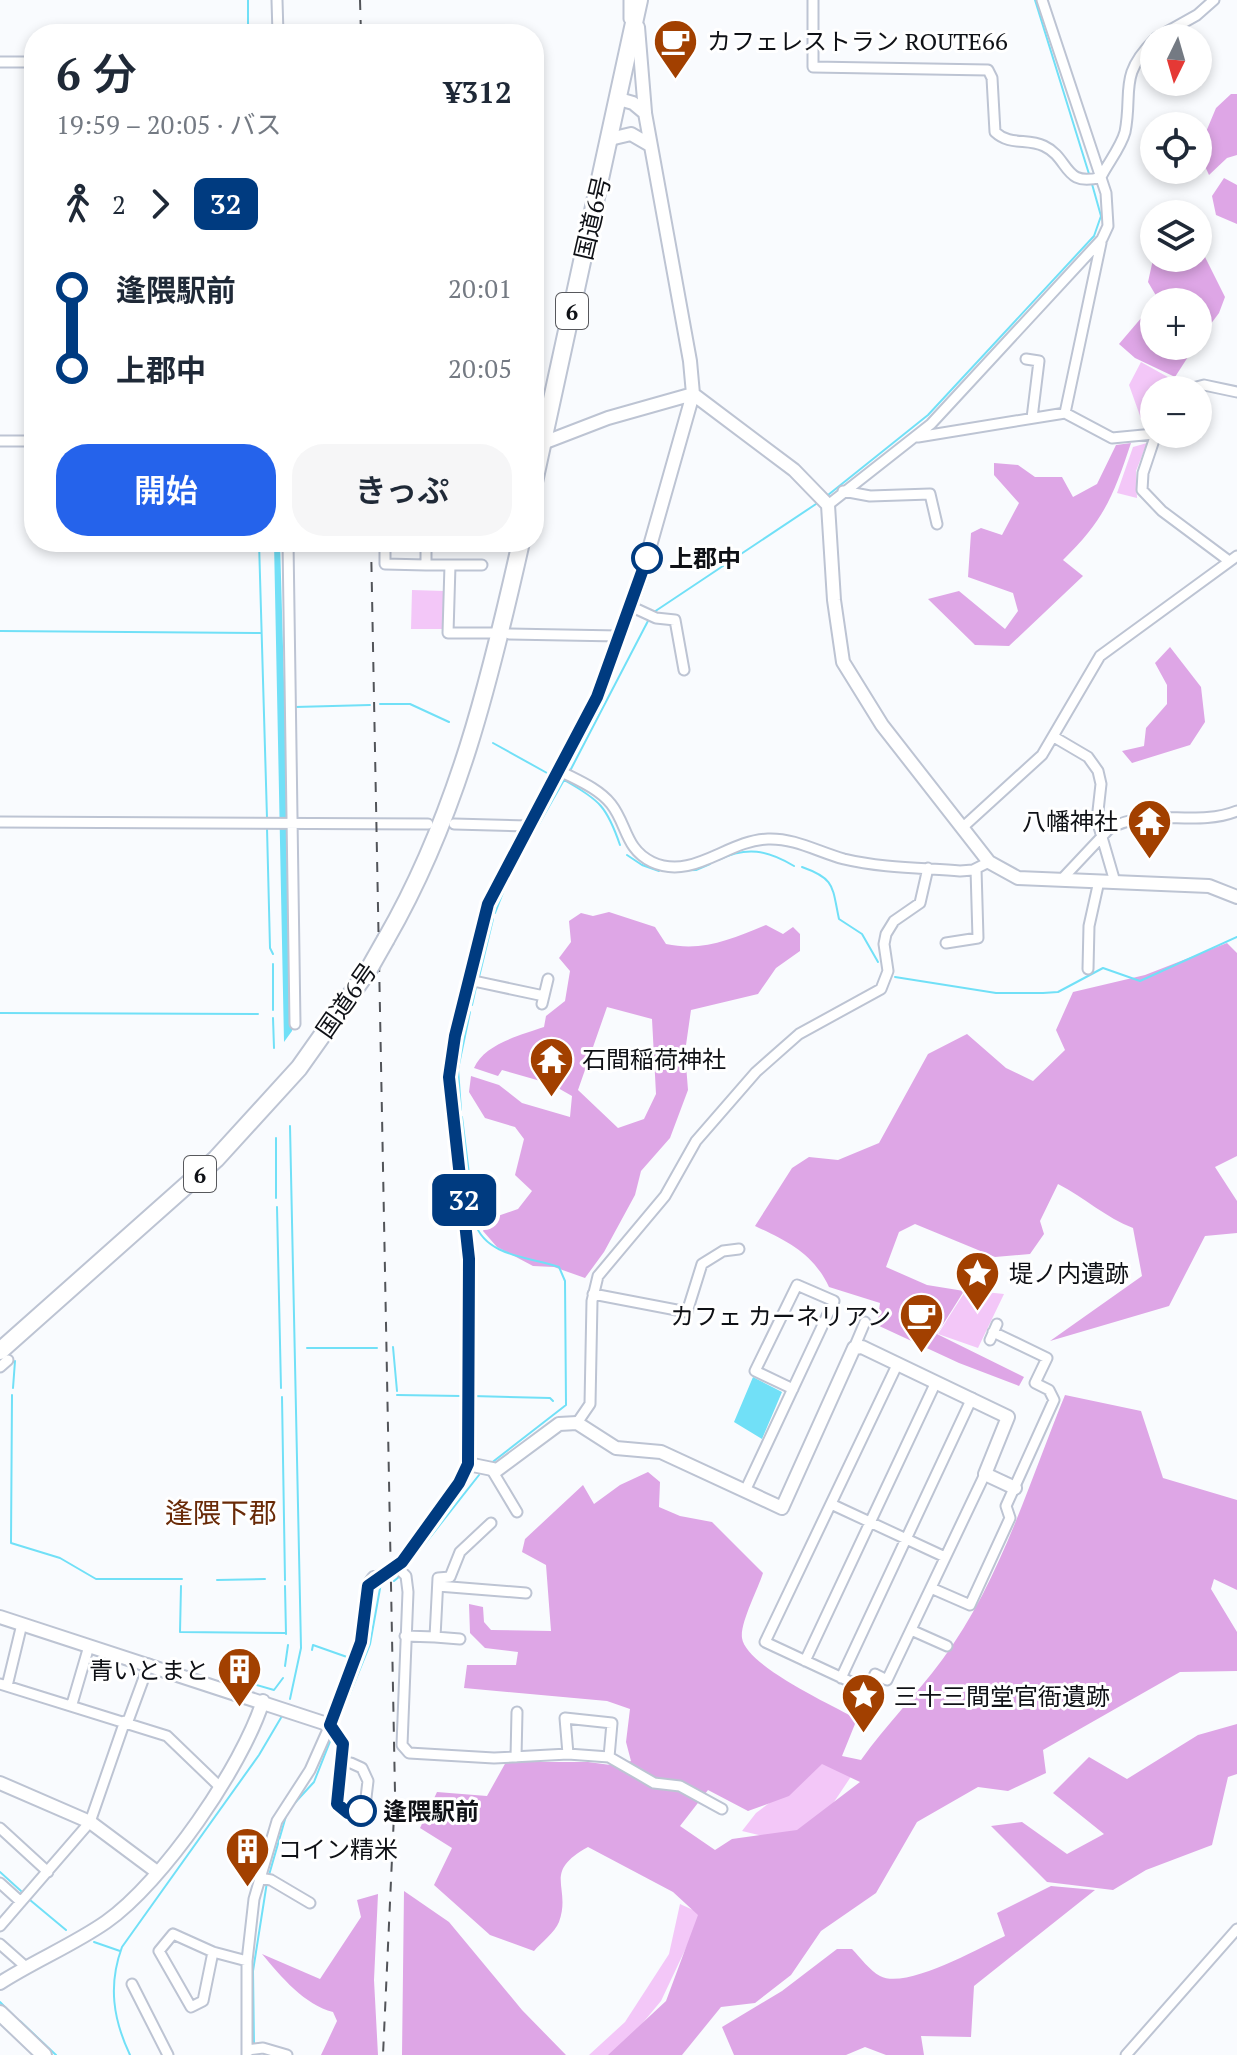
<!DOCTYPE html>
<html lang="ja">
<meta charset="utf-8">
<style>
:root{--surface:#fff;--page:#f6f6f7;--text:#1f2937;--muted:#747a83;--accent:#2563eb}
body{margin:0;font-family:"PT Serif","Noto Sans JP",serif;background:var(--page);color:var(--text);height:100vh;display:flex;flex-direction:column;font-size:30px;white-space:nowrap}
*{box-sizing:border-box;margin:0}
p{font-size:26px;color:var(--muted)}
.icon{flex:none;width:44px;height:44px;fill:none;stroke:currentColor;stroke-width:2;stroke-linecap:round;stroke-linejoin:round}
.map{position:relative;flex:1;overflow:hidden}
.panel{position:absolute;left:24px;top:24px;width:520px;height:528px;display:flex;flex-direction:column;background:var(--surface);border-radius:32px;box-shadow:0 4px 12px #0003}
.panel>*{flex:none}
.badge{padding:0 16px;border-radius:12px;font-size:28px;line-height:52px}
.needle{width:52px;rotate:185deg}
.buttons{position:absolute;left:1140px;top:24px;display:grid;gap:16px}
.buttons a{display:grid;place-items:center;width:72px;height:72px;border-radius:50%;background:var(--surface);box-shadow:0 4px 12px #0003;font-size:40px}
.map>.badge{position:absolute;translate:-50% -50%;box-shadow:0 0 0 4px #fff}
.legs{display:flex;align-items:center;gap:12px;height:88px;padding:0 32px;font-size:26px}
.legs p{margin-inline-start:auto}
.headline{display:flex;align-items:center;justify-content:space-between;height:136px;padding:0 32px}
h1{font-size:44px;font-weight:600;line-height:60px}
.action{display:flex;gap:16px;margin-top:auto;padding:16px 32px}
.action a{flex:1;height:92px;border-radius:32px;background:var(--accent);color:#fff;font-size:32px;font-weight:600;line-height:92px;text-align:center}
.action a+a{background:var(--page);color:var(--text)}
ul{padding:0 32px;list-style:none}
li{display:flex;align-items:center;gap:28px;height:80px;font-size:30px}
li i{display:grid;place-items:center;width:12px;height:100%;margin:0 10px;background:currentColor}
li i::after{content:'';width:20px;height:20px;margin:-10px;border:6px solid;border-radius:50%;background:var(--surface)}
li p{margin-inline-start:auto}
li:first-child i{background:linear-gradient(#0000 50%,currentColor 0)}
li:last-child i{background:linear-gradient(currentColor 50%,#0000 0)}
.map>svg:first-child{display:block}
.green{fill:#f3c7f8}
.forest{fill:#dea6e6;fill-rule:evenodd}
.water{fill:#71e0f7}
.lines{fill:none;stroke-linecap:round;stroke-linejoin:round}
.stream{stroke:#71e0f7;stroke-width:2}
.street-casing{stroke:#bdc4d3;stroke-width:13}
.secondary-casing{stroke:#bdc4d3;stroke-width:16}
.primary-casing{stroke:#bdc4d3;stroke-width:18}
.highway-casing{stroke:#bdc4d3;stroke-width:20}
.street{stroke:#fff;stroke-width:9}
.secondary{stroke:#fff;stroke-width:12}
.primary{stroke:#fff;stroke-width:14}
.highway{stroke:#fff;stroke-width:16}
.rail{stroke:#525459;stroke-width:2;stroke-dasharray:10 10;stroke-linecap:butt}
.highway-bridge-casing{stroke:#bdc4d3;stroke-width:20;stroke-linecap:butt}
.highway-bridge{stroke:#fff;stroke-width:16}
.line-1-casing{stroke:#fff;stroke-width:18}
.line-1{stroke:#003b80;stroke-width:12}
.stop-1-dot{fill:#fff;stroke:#003b80;stroke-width:4}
.labels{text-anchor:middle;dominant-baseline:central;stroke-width:6;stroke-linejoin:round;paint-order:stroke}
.shield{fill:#fff;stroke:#57585c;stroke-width:2}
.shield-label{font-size:22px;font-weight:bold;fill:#0f1116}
.poi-label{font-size:24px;fill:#0f1116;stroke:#fff;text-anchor:start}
.street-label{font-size:24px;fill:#0f1116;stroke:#fff}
.stop-label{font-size:24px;font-weight:bold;fill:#0f1116;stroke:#fff;text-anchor:start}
.quarter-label{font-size:28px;fill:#692a07;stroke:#fff}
</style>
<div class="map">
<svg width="1237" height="2055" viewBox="0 0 1237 2055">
<rect width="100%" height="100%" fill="#f9fbfe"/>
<!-- green -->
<path class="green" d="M1141,362L1175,381L1171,390H1154V426L1144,427L1129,385Z
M1147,443L1136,471L1137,498L1117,493L1133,447Z
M412,590L445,591L443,629H411Z
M966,1290L1004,1294L978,1348L938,1334Z
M827,1759L854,1772L820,1823L780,1840L742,1831L756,1813Z
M680,1904L702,1914L661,2001L616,2055H589L625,2022L669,1954Z"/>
<!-- forest -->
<path class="forest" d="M1231,94H1237V155L1227,158L1209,175L1198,151L1216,108Z
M1224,178L1237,185V224L1216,215L1212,196Z
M1198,243L1225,297L1219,313L1198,341V302H1155L1158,299L1148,282L1154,255V258H1198Z
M1154,303V346H1195L1175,377L1135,358L1119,344Z
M1131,443C1113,497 1104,520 1063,560L1083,576L1009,646L975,645L928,599L959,591L1005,629L1018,611L1013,593L968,577L971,533L981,528L1002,535L1019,503L994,475V463L1018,465L1035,477H1062L1073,497L1097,484L1116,445Z
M1170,647L1201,687L1205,722L1190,745L1132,763L1122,751L1144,746L1146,728L1167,704V685L1155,663Z
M609,912L655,927L666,944C703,952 732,939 766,925L783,934L793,927L800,934V951L776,968L758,994L691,1010L685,1052L688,1090L670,1138L641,1171L635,1195L604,1252L585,1278L554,1267L533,1266L497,1247L483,1231L489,1219L518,1209L532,1191L515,1175L524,1139L515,1127L485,1118L469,1092L471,1076L499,1085L522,1103L570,1117L572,1096L551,1084L502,1070L498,1076L474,1068C484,1044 521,1035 544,1027L546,1016L565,1001L570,971L559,958L571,942L569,921L581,913L593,916ZM607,1007L652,1019L656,1094L644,1119L618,1128L578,1090Z
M1227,943L1237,953V1156L1215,1167L1237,1201V1233L1205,1236L1169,1306L1050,1341L1142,1276L1133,1228C1106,1218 1084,1197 1058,1184L1040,1221L1044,1234L1030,1254L995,1257L915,1224L899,1232L886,1267L927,1285L964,1291L937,1334L1024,1377L1019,1386L959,1363L877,1325L880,1303L829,1287C813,1253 787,1241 755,1226L792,1168L809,1157L838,1160L879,1143L928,1054L967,1034L1006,1068L1033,1081L1065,1050L1056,1030L1073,992L1145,975Z
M1065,1395L1141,1411L1163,1478L1237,1500V1590L1214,1579L1211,1589L1237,1632V1671L1180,1672L1043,1750L1046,1773L1008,1791L978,1787L917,1822L876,1893L821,1931L791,1975L755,2003L721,2007L682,2055H608L666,2001L698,1915L673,1892L588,1847C541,1873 572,1886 559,1922C555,1932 541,1943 534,1951L490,1935L434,1885L452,1848L420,1828L437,1792L487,1796L506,1762H588L618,1766L631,1761L626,1742L630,1709L607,1701L464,1688L467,1665H516L518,1652L485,1648L470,1633L469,1604L483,1607L484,1622L491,1630L551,1631L546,1565L522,1552L525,1539L583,1485L594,1504L620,1485L648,1472L660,1482L659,1507L680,1516L712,1522L763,1573C758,1589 740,1623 742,1638C746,1666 832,1705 857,1719L842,1756L861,1760C886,1725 916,1695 942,1660C999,1584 1029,1483 1065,1395ZM822,1764L860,1782L797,1830L732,1839L715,1850L680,1826L708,1790L748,1811L789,1796Z
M1237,1724V1774L1228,1777L1212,1845L1146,1870L1113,1890L1047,1882L991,1826L1022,1822L1067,1854L1104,1834L1053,1793L1089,1757L1127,1779L1198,1735Z
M1051,1886L1095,1890L974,1986L971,2037L921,2036L924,2055H886L865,2047L846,2055H734L722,2027L782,1991L837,1949H852C860,1957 870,1971 880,1976C906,1990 979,1948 1005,1936L997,1913Z
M404,1891L449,1922L522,2010L566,2055H402Z
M378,1894L374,1980L378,2055H321L337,2021L333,2012C305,2005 281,1977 262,1954L320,1979L361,1917L357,1900Z"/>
<!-- water -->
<path class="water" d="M274,542H280L292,962V1031L284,1042Z
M753,1377L782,1392L762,1439L734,1422Z"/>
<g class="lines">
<!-- stream -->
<path class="stream" d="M248,0V34
M1035,0L1089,174
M828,495L928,415L1094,236L1101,216L1092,184
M259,542L267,818
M654,612L819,502
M0,631L260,633
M380,704H410L449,722
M295,707L370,705
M493,743L547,773
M571,769L649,619
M267,828L270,948L273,954
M627,855L642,865L659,871
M718,860C747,846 767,850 794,866
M516,864L564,780C600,800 607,807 620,845
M802,867C836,879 832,887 839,919L862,934L878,962
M668,871L696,870L710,864
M495,913L509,877
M479,977L493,919
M895,977L996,993H1043L1058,992L1103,968L1140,981L1237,937
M472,1005L476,987
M273,1010V964
M0,1013L258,1014
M273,1018L274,1048
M461,1110L458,1069L470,1012
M462,1117L475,1223C486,1257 531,1257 559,1267L565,1281L566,1405L490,1464
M276,1138V1198
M277,1207L281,1388
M393,1347L397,1391
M307,1348H377
M13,1388L15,1361
M12,1395L11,1543L60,1558L96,1579H182
M397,1395L461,1396
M472,1396L550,1398L553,1401
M282,1397L285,1580
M405,1569L479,1475
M217,1580L265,1579
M394,1581L400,1576
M181,1586L180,1632L286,1633
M285,1586L286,1634
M312,1650L313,1645L347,1657
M285,1666L288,1645
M253,1684L274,1690L283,1678
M290,1699L301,1648L290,1126
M336,1728L370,1644L381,1583
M291,1807L314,1782L333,1734
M0,1872L21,1891
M269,1875L286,1816
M30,1900L66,1930
M94,1942L120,1951
M0,2002L13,2015
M20,2021L56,2055
M254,2044L253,1971L267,1882
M256,2054V2055
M130,2055C113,2019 108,1985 122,1947L259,1755L282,1716"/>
<defs>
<path id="street" d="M277,0L278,34
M813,0V67L988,70L992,78L995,132C1010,146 1027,138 1044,146C1070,158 1063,188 1101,177C1108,163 1121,147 1125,132C1133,92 1118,76 1154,40
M629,19V0
M1156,38L1197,15L1214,0
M0,62H34
M1026,359L1039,361L1032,418
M1185,390L1204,385L1237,392
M1065,413L1101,243
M1156,434L1143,473L1142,490L1162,511L1229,561
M918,437L1065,413L1112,438L1154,434
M0,441H34
M843,491L870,496L930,494L937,524
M828,505L931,424L1102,239L1108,226L1106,193L1042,0
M288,542L295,1024
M385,542V564L426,565
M426,542V565H450L448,633H494
M450,565H482
M630,606L656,618L675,620L684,670
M509,634L619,636
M1054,737L1088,757L1098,771L1101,784L1097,820L1115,882
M560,771C577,780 598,788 611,804C627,824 625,849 652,862C693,881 727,840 768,839C795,838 818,852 844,859C881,868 923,868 960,871L973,870L989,862
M0,822L428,824
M454,824L527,826
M962,828L1042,755L1100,656L1237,556
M1062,879L1109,829C1149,806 1195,828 1237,811
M946,943L978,938L976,869
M1088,969L1089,926L1099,881
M469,980L544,996
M542,1004L548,979
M593,1294L687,1312L702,1264L723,1251L739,1249
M990,1340L997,1324
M854,1348L865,1322
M898,1363L765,1642L868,1690L875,1674L887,1680L985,1474
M0,1367L8,1360
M577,1423L590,1404L592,1301L598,1276L665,1196L696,1141L756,1072L799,1034L881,989L888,971L884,944L886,934L894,921L920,903L928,868
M493,1472L517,1512
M745,1491L834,1301L797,1285L755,1371L793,1389
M831,1504L945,1557
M397,1567L406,1576L408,1592L402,1745L409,1753L494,1758L568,1754L609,1757L654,1783L680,1786L722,1809
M374,1578L399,1565
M438,1586L526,1593
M931,1588L970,1605L1010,1518L1006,1506L1054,1400L1049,1390L1035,1383L1047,1358L993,1332
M911,1630L947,1646
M405,1636L435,1637L438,1578L450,1577L460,1552L491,1523
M435,1637L460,1639
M805,1661L936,1382
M841,1678L972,1398
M0,1684L167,1736L221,1788
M7,1686L22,1624
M72,1704L89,1646
M128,1721L149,1664
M330,1725L343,1744L336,1801L342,1810L354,1814L365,1806L368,1781L362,1768L351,1763
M568,1754L565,1718L612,1723L609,1757
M516,1757L517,1712
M0,1828L48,1872
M260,1878L271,1880L310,1903
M0,1883L21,1902
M0,1926L90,1822L125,1721
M0,1944L26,1967
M213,1952L203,2001L191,2007L159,1951L173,1934L213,1952L247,1961
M132,1984L168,2055
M247,2050L263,2048L287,2055
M247,2055V1961L254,1899L277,1821L310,1770L330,1725
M1126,2055L1237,1929"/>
<path id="secondary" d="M638,27L645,112
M610,139L631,134L650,145
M543,443L608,418L693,394L794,470L828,505L834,600L843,662L882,725L989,862L1018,878L1209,886L1237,897
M468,1464L497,1470L559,1424L577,1423L616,1448L661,1452L782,1508L854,1348L862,1347L1008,1417L985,1474L1015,1488
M404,1558L459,1483L468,1464L469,1259L449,1077L455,1036L488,904L597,697L642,574L693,394L690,361L645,113L633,103L619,99
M0,1617L330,1725L361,1642L368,1586L374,1578
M0,1783L90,1822L157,1872
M0,1983C34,1961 73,1945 106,1922C163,1882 242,1767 263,1701"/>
<path id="primary" d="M0,2013L44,2055"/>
<path id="highway" d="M534,482L639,0
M386,939C457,816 490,680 521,542
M0,1351L216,1159L299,1068L369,969"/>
</defs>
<!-- street casing -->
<use href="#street" class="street-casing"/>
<!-- secondary casing -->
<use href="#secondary" class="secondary-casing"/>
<!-- primary casing -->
<use href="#primary" class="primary-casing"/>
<!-- highway casing -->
<use href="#highway" class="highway-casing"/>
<!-- street -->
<use href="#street" class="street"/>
<!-- secondary -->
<use href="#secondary" class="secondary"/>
<!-- primary -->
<use href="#primary" class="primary"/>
<!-- highway -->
<use href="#highway" class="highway"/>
<!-- rail -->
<path class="rail" d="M360,0L361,34
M371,542L395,1793L383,2055"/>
<defs>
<path id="highway-bridge" d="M369,969L386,939"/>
</defs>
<!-- highway-bridge casing -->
<use href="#highway-bridge" class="highway-bridge-casing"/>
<!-- highway-bridge -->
<use href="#highway-bridge" class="highway-bridge"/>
</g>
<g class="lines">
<defs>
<path id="line-1" d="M361,1811L348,1813L337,1804L343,1744L330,1725L361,1642L368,1586L402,1562L459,1483L468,1464L469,1259L449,1077L455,1036L488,904L597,697L647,558"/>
</defs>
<!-- line-1 casing -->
<use href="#line-1" class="line-1-casing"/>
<!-- line-1 -->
<use href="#line-1" class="line-1"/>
</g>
<!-- icons -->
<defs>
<symbol id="cafe-pin" viewBox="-11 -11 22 30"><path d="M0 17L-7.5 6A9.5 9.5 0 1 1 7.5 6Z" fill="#a24000" stroke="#fff"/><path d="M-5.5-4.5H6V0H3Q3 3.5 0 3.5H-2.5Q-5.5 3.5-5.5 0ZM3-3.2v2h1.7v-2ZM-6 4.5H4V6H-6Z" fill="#fff"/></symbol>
<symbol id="temple-pin" viewBox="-11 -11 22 30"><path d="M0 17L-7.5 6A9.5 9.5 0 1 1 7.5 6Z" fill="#a24000" stroke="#fff"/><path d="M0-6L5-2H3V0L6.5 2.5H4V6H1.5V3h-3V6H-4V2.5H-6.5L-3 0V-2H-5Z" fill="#fff"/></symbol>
<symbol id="sight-pin" viewBox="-11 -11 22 30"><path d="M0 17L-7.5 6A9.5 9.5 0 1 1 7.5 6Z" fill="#a24000" stroke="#fff"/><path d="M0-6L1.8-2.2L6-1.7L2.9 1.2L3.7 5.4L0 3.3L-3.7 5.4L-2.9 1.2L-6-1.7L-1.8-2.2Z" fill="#fff"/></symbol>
<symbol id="building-pin" viewBox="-11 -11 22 30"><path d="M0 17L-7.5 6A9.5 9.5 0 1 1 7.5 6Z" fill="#a24000" stroke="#fff"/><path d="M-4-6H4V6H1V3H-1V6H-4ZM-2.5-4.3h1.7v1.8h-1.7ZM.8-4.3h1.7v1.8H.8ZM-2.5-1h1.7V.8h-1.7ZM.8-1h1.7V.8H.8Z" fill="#fff"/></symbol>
</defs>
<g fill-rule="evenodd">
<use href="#cafe-pin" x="650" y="16" width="51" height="69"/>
<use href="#temple-pin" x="1124" y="796" width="51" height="69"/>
<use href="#temple-pin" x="526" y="1034" width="51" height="69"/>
<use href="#sight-pin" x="952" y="1248" width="51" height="69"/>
<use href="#cafe-pin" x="896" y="1290" width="51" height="69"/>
<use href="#building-pin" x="214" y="1644" width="51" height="69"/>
<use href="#sight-pin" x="838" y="1670" width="51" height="69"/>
<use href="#building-pin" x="222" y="1824" width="51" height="69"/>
</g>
<!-- markers -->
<g class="stop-1-dot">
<circle cx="647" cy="558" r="14"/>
<circle cx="361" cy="1811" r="14"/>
</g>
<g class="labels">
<!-- shield labels -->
<g class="shield">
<rect x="556" y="293" width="32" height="36" rx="6"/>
<rect x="184" y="1156" width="32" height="36" rx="6"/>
</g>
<g class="shield-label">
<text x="572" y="311">6</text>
<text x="200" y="1174">6</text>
</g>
<!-- poi labels -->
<g class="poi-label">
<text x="707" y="41">カフェレストラン ROUTE66</text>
<text x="1118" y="821" text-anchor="end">八幡神社</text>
<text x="582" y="1059">石間稲荷神社</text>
<text x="1009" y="1273">堤ノ内遺跡</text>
<text x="891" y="1316" text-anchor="end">カフェ カーネリアン</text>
<text x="209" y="1670" text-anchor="end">青いとまと</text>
<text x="894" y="1696">三十三間堂官衙遺跡</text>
<text x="278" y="1849">コイン精米</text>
</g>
<!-- street labels -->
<g class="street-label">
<text transform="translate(592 218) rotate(-77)">国道6号</text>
<text transform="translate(346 1000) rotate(-55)">国道6号</text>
</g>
<!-- stop labels -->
<g class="stop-label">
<text x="669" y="558">上郡中</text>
<text x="383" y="1811">逢隈駅前</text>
</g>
<!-- quarter labels -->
<g class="quarter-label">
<text x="221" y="1512">逢隈下郡</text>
</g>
</g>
</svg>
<div class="buttons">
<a><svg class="needle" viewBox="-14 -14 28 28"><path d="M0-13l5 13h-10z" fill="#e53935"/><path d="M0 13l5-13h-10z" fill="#747a83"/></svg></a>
<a><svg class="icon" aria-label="locate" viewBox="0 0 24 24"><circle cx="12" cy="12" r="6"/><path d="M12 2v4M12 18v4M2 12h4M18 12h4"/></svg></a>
<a><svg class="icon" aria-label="layers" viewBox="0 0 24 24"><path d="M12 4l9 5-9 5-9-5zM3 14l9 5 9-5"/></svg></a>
<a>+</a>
<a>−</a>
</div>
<b class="badge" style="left:464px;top:1200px;background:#003b80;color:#fff">32</b>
<section class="panel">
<div class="headline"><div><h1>6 分</h1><p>19:59 – 20:05 · バス</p></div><b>¥312</b></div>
<div class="legs"><svg class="icon" aria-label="walk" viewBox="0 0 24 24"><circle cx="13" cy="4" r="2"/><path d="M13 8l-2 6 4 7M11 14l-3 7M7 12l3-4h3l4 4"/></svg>2<svg class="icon" aria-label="forward" viewBox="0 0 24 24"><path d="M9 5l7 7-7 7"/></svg><b class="badge" style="background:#003b80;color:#fff">32</b></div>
<ul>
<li><i style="color:#003b80"></i><b>逢隈駅前</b><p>20:01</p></li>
<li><i style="color:#003b80"></i><b>上郡中</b><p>20:05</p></li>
</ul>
<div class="action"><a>開始</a><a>きっぷ</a></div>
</section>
</div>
